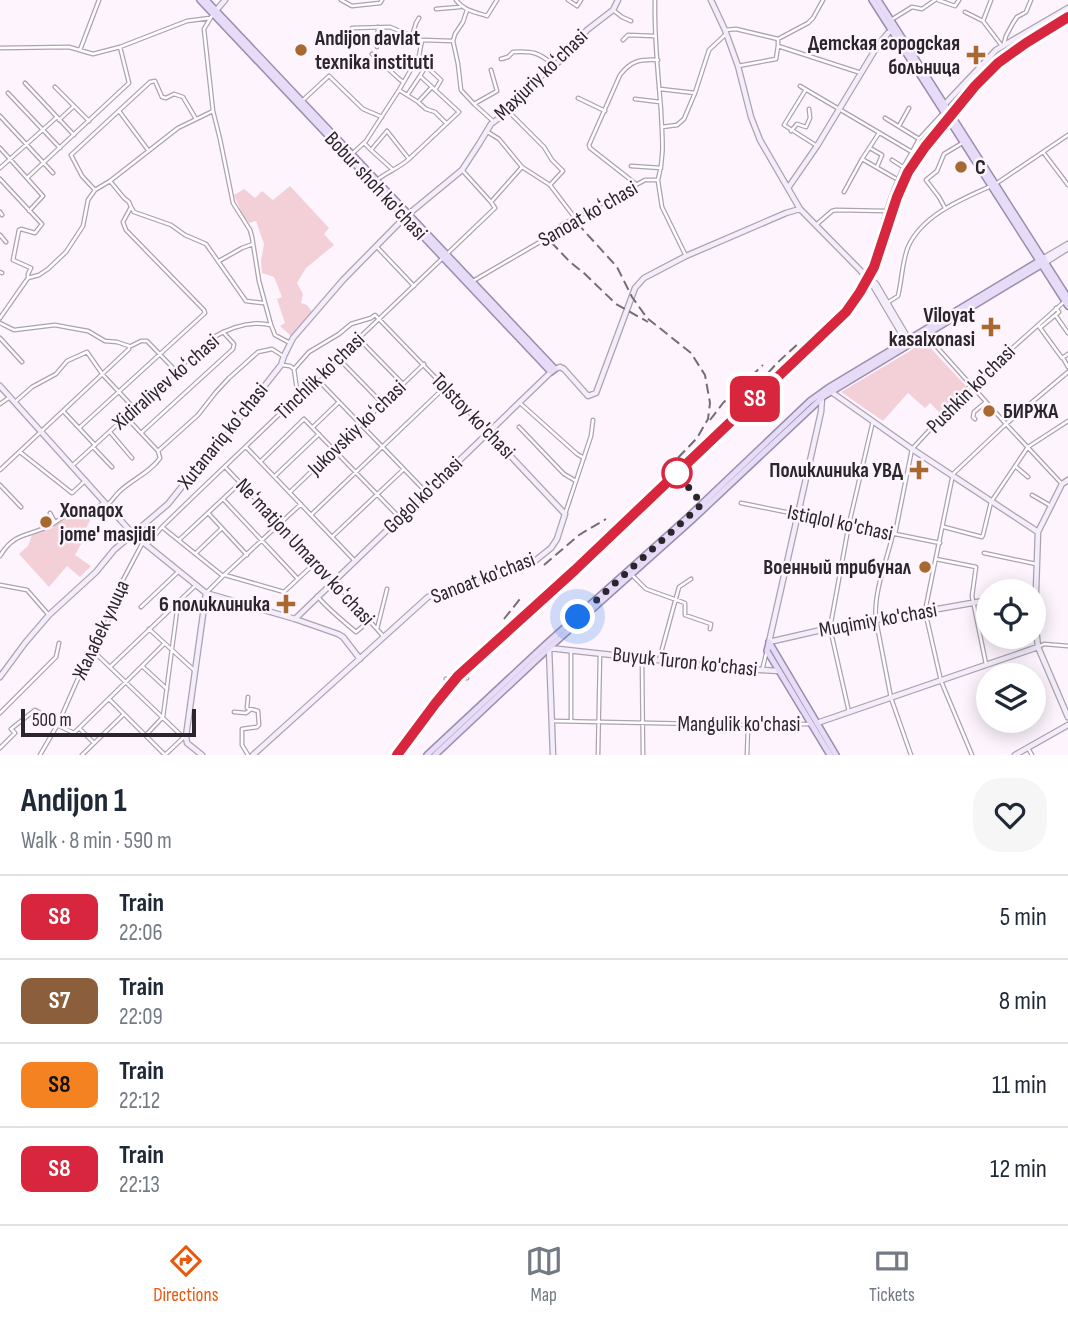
<!DOCTYPE html>
<meta charset="utf-8">
<style>
:root{--surface:#fff;--page:#f6f6f7;--text:#1f2937;--muted:#747a83;--line:#e0e1e3;--accent:#ea580c}
body{margin:0;font-family:"Sofia Sans Condensed",sans-serif;background:var(--page);color:var(--text);height:100vh;display:flex;flex-direction:column;font-size:26px;white-space:nowrap}
*{box-sizing:border-box;margin:0}
p{font-size:23px;color:var(--muted)}
.icon{flex:none;width:38px;height:38px;fill:none;stroke:currentColor;stroke-width:2;stroke-linecap:round;stroke-linejoin:round}
.map{position:relative;height:755px;overflow:hidden}
.panel{display:flex;flex-direction:column;background:var(--surface);flex:1}
.panel>*{flex:none}
.badge{padding:0 14px;border-radius:10px;font-size:24px;line-height:46px}
.fabs{position:absolute;left:976px;top:579px;display:grid;gap:14px}
.fabs a{display:grid;place-items:center;width:70px;height:70px;border-radius:50%;background:var(--surface);box-shadow:0 4px 18px #0003;font-size:35px}
.scale{position:absolute;left:21px;bottom:18px;width:175px;box-sizing:border-box;padding-left:7px;border:4px solid #2b262b;border-top:0;font-size:19px;line-height:24px;white-space:nowrap;color:#2b262b;-webkit-text-stroke:5px #fdf4fe;paint-order:stroke}
.you{position:absolute;width:35px;height:35px;margin:-18px;border:5px solid #fff;border-radius:50%;background:#1a73e8;box-shadow:0 0 0 10px #1a73e833}
.map>.badge{position:absolute;translate:-50% -50%;box-shadow:0 0 0 4px #fff}
.round{display:grid;place-items:center;flex:none;width:74px;height:74px;border-radius:28px;background:var(--page)}
.overview{display:flex;align-items:center;justify-content:space-between;height:119px;padding:0 21px}
h1{font-size:33px;font-weight:700;line-height:52px}
ul{padding:0;list-style:none}
li{display:flex;align-items:center;gap:21px;height:84px;padding:0 21px;border-top:2px solid var(--line)}
li div{flex:1}
li b{display:block;font-size:26px}
li em{font-style:normal}
li .badge{min-width:77px;font-weight:700;text-align:center}
.dock{display:flex;justify-content:space-around;align-items:center;height:98px;border-top:2px solid var(--line);background:var(--surface);font-size:19px;color:var(--muted)}
.dock a{display:grid;justify-items:center;gap:4px}
.dock .active{color:var(--accent)}
.map>svg:first-child{display:block}
.green{fill:#f3d0d8}
.lines{fill:none;stroke-linecap:round;stroke-linejoin:round}
.street-casing{stroke:#ada2af;stroke-width:5}
.secondary-casing{stroke:#ada2af;stroke-width:7}
.primary-casing{stroke:#9b8dae;stroke-width:8}
.street{stroke:#fff;stroke-width:2.5}
.secondary{stroke:#f3edfc;stroke-width:4.5}
.primary{stroke:#e7dcf8;stroke-width:5}
.rail{stroke:#746e74;stroke-width:2;stroke-dasharray:10 5;stroke-linecap:butt}
.line-casing{stroke:#fff;stroke-width:16}
.line{stroke:#d7263d;stroke-width:10}
.walk{stroke:#2b262b;stroke-width:7;stroke-dasharray:0 12.6}
.poi-dot{fill:#a7692f;stroke:#fdf4fe;stroke-width:2.5}
.stop-dot{fill:#fff;stroke:#d7263d;stroke-width:3.5}
.labels{text-anchor:middle;dominant-baseline:central;stroke-width:5;stroke-linejoin:round;paint-order:stroke}
.poi-label{font-size:21px;font-weight:bold;fill:#2b262b;stroke:#fdf4fe;text-anchor:end}
.street-label{font-size:21px;fill:#2b262b;stroke:#fdf4fe}
</style>
<div class="map">
<svg width="1068" height="755" viewBox="0 0 1068 755">
<rect width="100%" height="100%" fill="#fdf4fe"/>
<!-- green -->
<path class="green" d="M290,186L329,228L324,234L334,245L306,268L297,283L303,294L301,303L307,305L313,313L292,337L280,326L285,323L277,299L282,297L274,277L262,273L261,261L264,244L256,221L249,223L242,214L234,195L244,189L255,198L262,191L273,200Z
M925,342L966,386L940,413L930,403L925,408L908,393L883,421L841,392Z
M79,512L93,514L82,537L84,539L75,555L91,566L80,577L67,566L49,587L19,554L28,546L32,535L52,528L70,514Z"/>
<g class="lines">
<defs>
<path id="street" d="M341,0L352,6
M456,0C464,11 476,12 487,16L497,0
M568,0L577,6L581,0
M938,0L955,6L959,0
M352,6L380,3L382,0
M436,9L460,7
M467,10L463,22L455,34L453,41L458,64L461,90L474,104L493,121
M613,10L622,17L631,21
M965,12L983,21L1002,46
M891,20L912,7L922,9L935,0
M983,21L991,0
M725,30L736,29L778,39L808,23L813,18L823,0
M412,36L416,23L419,18
M778,39V46L861,73
M623,40L628,35L654,36
M1004,43L1006,36L1013,23L1017,17L1026,12L1031,0
M367,44H358L350,40L352,28L390,27L421,40
M377,47L378,27
M0,48L69,47L93,54L120,47L187,21L210,18
M80,50L99,0
M372,54L398,78L403,82
M417,58L441,80L435,90
M501,59L508,57L513,52C533,51 538,52 554,65
M426,66L420,76L432,87
M738,66L776,59L778,46
M25,83L74,135
M800,86L912,152C897,177 888,202 881,230C878,245 875,259 869,273
M55,87L74,106
M660,89L695,93
M805,91L784,125L817,146
M8,93L60,148
M408,94L420,76
M578,98L605,111
M635,99L660,102
M302,101L329,76L363,109L382,117
M418,102L426,109L435,112L446,123
M474,104L497,91L491,70
M119,111L148,150
M213,111L220,139L233,203L250,230L252,237L259,281L271,325L275,335L290,343
M508,111L544,147L552,160L563,171L550,185
M0,116L53,173
M885,118L919,139
M59,120L74,106L89,121
M899,126L909,108
M662,127L677,125L684,119L695,93L709,50L726,34
M486,131L499,139L522,167L550,185L575,218
M791,131L797,124L806,127L810,118L809,109
M364,143L371,150L387,131L409,159L459,112L432,87L418,102L399,90
M0,148L43,196L29,211
M870,148L882,155L877,167
M371,150L392,169
M912,152L919,139L944,112
M1043,152L1068,185
M353,153L366,141L399,90L419,56L422,40L453,41
M862,159L895,178
M892,160L903,167
M631,166L661,168
M0,168L57,117
M462,170L491,202L522,167
M27,178L129,83L120,47
M0,179L42,224L35,233L21,229L19,230L13,260L31,268L28,274V278
M377,180C387,172 399,168 409,159
M110,181L124,198L129,202L131,207L134,212L171,225L185,235L206,244L246,301L263,303
M658,181L662,207L686,256
M997,183L1068,135
M636,184L590,148L589,145L620,75C631,61 639,59 658,60
M95,190L82,176L71,155L150,82L155,81L162,97L166,98L174,94L183,97L196,119
M844,192L862,159L879,133
M945,208L939,197L926,180L937,171L944,154L964,142
M0,212L2,215
M816,225L832,211L836,210L887,211
M0,235L6,242
M376,246L414,286
M219,261L242,248L253,244
M0,272L2,273
M473,281L545,239L562,225L645,180H658C665,154 662,137 661,110C658,73 654,37 655,0
M887,303L898,296C902,280 902,262 908,247C922,215 962,199 991,186
M1056,316L1068,333
M0,318L28,278L39,275L48,269L66,252L83,226L88,200L95,190L110,181L178,128L213,111L204,29L213,14
M0,323L14,330L55,325L71,328L88,331L105,341L117,342L129,346V349L0,470
M1038,325L1062,358L1068,354
M1041,327L1059,312L1056,308
M927,336L1006,424L1062,484
M0,338L22,362
M359,339L403,384
M131,346L141,341H147L176,371
M338,358L382,403
M1063,358L1068,367
M282,365L290,366L294,369L298,397
M294,369L309,352L339,334L351,324L371,318L375,315L488,432
M317,379L426,492
M15,402L32,387L56,374L67,361L87,352L103,375L135,409
M520,403L577,454L584,458
M0,404L10,397
M64,412L95,445
M975,419L973,417L974,412L986,402
M313,427L338,403
M519,427L564,474L576,481
M79,428L205,313L204,310L126,230L123,222L131,207
M110,432L132,458
M141,433L233,349L234,344L223,332
M93,447L112,467
M246,447L355,561
M158,451L198,415L216,392L229,378L258,352L272,349L283,356
M20,452L72,493L86,480
M260,462L304,419L400,518
M73,465L212,338C229,328 251,320 271,325
M1015,466L1028,477
M225,467L333,580L384,637
M276,475L319,434
M0,485L21,507
M290,492L424,364
M1032,495L1051,506
M223,499L298,579
M741,503L940,543
M107,505C112,501 115,496 119,492C132,479 150,473 160,458L158,451L126,417
M50,513L55,522
M209,514L247,555
M312,514L445,387
M565,514L591,436L593,420
M162,527L223,576L301,504
M944,527L982,537L983,535L991,502L1028,447L1068,421
M893,534C887,560 873,593 876,620L891,698L911,755
M895,534L912,449L971,385L1065,301
M333,536L404,469
M179,540L240,483
M147,545L162,527L195,495L495,208L491,202
M196,553L221,529
M984,553L1036,564
M0,556C15,531 29,537 51,525C59,521 65,513 74,511C91,507 87,518 104,502
M936,559L976,567L972,596L986,664
M225,575L284,592L316,562
M632,575L646,589L685,603V615L711,624L710,629
M0,585L27,590L48,614
M206,593L223,576
M317,596C329,610 342,620 356,632L369,621
M141,607L179,571
M149,629L195,671
M377,629L387,589
M164,644L142,666L167,689
M1038,647L1044,644L1068,646
M91,649L185,739
M571,650V720
M642,658L643,755
M659,660L679,587L691,579
M110,667L196,585
M762,671L766,654
M446,679L453,684L462,678H467
M248,697L247,708L258,711L259,725L257,727L242,729V745L248,755
M109,699L165,755
M234,712L246,713L250,710
M849,712L830,628L849,524L873,421
M0,713L56,657L59,643
M553,721L748,725L810,724
M57,725L74,733L142,666
M79,728L94,743
M146,735L163,717L178,603
M0,748L15,733L11,729L35,710L58,724
M1028,748L1032,755
M40,755L58,724L91,649L105,628L112,611L114,597L143,542
M82,755L124,714
M165,755L183,738
M598,755L600,653
M747,755L748,727
M972,755L941,681L925,611L953,474L1006,424L1068,372"/>
<path id="secondary" d="M711,0L725,30L738,66L751,117L760,140L800,209L860,270L874,287L907,343
M214,13L225,0
M945,104L996,50L1068,8
M788,188L817,146L878,45L888,33L894,29
M1044,258L1068,244
M1046,262L1068,248
M864,273L876,284L909,340
M555,369L560,367L564,369L588,396L596,393L635,288L644,278L686,256L786,213L800,209
M0,386L133,534L206,593L295,619L338,634L343,637L360,659
M830,391L912,449L1038,532
M1068,480L1062,484L1038,532L1035,619L1038,647L1068,717
M295,619L551,372
M769,642L821,412L822,397
M769,642L830,628L989,600
M0,677L25,643L49,615L96,572L114,550L168,504L184,484L215,453L237,421L281,365L284,356L293,338L343,280L405,217L462,170L479,144L491,124L518,104L536,80L565,57L587,30L613,10L618,0
M817,723L1038,647
M202,755L187,743L186,736L206,593
M253,755L428,597L508,573L531,564L551,548L557,539L565,514L488,432
M553,755L549,648L730,668L779,671
M1015,755L1068,725"/>
<path id="primary" d="M200,0L551,372L555,369L206,0
M872,0L1068,306
M878,0L1068,298
M769,642L836,755
M769,643L767,651L830,755
M427,755L546,644L688,517L810,401L828,388L1044,258
M435,755L549,648L691,521L824,396L1046,262"/>
</defs>
<!-- street casing -->
<use href="#street" class="street-casing"/>
<!-- secondary casing -->
<use href="#secondary" class="secondary-casing"/>
<!-- primary casing -->
<use href="#primary" class="primary-casing"/>
<!-- street -->
<use href="#street" class="street"/>
<!-- secondary -->
<use href="#secondary" class="secondary"/>
<!-- primary -->
<use href="#primary" class="primary"/>
<!-- rail -->
<path class="rail" d="M577,223L617,267L632,297L647,318L691,353L705,375L710,403L708,419L697,438L675,461
M551,242L570,262L585,274L616,304L648,322
M758,384L777,363L800,342
M710,420L723,403L763,365
M544,565L579,535L606,519
M504,619L520,599
M397,755C416,728 435,700 458,677C476,658 496,642 516,626L846,312L869,277L878,257L896,197L908,172L924,147L975,86L998,63L1026,43L1068,17"/>
</g>
<g class="lines">
<defs>
<path id="line" d="M397,755L435,704L458,676L575,570L846,312L860,292L874,267L897,197L908,172L925,147L975,86L998,63L1026,43L1068,17"/>
</defs>
<!-- line casing -->
<use href="#line" class="line-casing"/>
<!-- line -->
<use href="#line" class="line"/>
<!-- walk -->
<path class="walk" d="M578,617L702,504L677,473"/>
</g>
<!-- markers -->
<g class="poi-dot">
<circle cx="301" cy="50" r="7"/>
<path d="M972.5 44.5h7v7h7v7h-7v7h-7v-7h-7v-7h7z"/>
<circle cx="961" cy="167" r="7"/>
<path d="M987.5 316.5h7v7h7v7h-7v7h-7v-7h-7v-7h7z"/>
<circle cx="989" cy="411" r="7"/>
<path d="M915.5 459.5h7v7h7v7h-7v7h-7v-7h-7v-7h7z"/>
<circle cx="46" cy="522" r="7"/>
<circle cx="925" cy="567" r="7"/>
<path d="M282.5 593.5h7v7h7v7h-7v7h-7v-7h-7v-7h7z"/>
</g>
<circle class="stop-dot" cx="677" cy="473" r="14"/>
<g class="labels">
<!-- poi labels -->
<g class="poi-label">
<text x="315" y="38" text-anchor="start">Andijon davlat<tspan x="315" dy="24">texnika instituti</tspan></text>
<text x="960" y="43">Детская городская<tspan x="960" dy="24">больница</tspan></text>
<text x="975" y="167" text-anchor="start">С</text>
<text x="975" y="315">Viloyat<tspan x="975" dy="24">kasalxonasi</tspan></text>
<text x="1003" y="411" text-anchor="start">БИРЖА</text>
<text x="903" y="470">Поликлиника УВД</text>
<text x="60" y="510" text-anchor="start">Xonaqox<tspan x="60" dy="24">jome' masjidi</tspan></text>
<text x="911" y="567">Военный трибунал</text>
<text x="270" y="604">6 поликлиника</text>
</g>
<!-- street labels -->
<g class="street-label">
<text transform="translate(541 75) rotate(-44)">Maxjuriy koʻchasi</text>
<text transform="translate(376 186) rotate(47)">Bobur shoh ko'chasi</text>
<text transform="translate(588 214) rotate(-30)">Sanoat koʻchasi</text>
<text transform="translate(320 376) rotate(-44)">Tinchlik ko'chasi</text>
<text transform="translate(166 382) rotate(-41)">Xidiraliyev koʻchasi</text>
<text transform="translate(971 389) rotate(-45)">Pushkin ko'chasi</text>
<text transform="translate(473 416) rotate(46)">Tolstoy ko'chasi</text>
<text transform="translate(357 428) rotate(-44)">Jukovskiy koʻchasi</text>
<text transform="translate(223 436) rotate(-51)">Xutanariq koʻchasi</text>
<text transform="translate(423 495) rotate(-44)">Gogol ko'chasi</text>
<text transform="translate(840 523) rotate(12)">Istiqlol ko'chasi</text>
<text transform="translate(305 552) rotate(47)">Neʻmatjon Umarov koʻchasi</text>
<text transform="translate(483 578) rotate(-21)">Sanoat ko'chasi</text>
<text transform="translate(878 620) rotate(-10)">Muqimiy ko'chasi</text>
<text transform="translate(101 630) rotate(-65)">Жалабек улица</text>
<text transform="translate(685 662) rotate(6)">Buyuk Turon ko'chasi</text>
<text x="739" y="724">Mangulik ko'chasi</text>
</g>
</g>
</svg>
<div class="fabs">
<a><svg class="icon" aria-label="locate" viewBox="0 0 24 24"><circle cx="12" cy="12" r="6"/><path d="M12 2v4M12 18v4M2 12h4M18 12h4"/></svg></a>
<a><svg class="icon" aria-label="layers" viewBox="0 0 24 24"><path d="M12 4l9 5-9 5-9-5zM3 14l9 5 9-5"/></svg></a>
</div>
<div class="scale">500 m</div>
<div class="you" style="left:578px;top:617px"></div>
<b class="badge" style="left:755px;top:399px;background:#d7263d;color:#fff">S8</b>
</div>
<section class="panel">
<div class="overview"><div><h1>Andijon 1</h1><p>Walk · 8 min · 590 m</p></div><a class="round"><svg class="icon" aria-label="heart" viewBox="0 0 24 24"><path d="M12 20l-8-8c-3-5 5-10 8-4 3-6 11-1 8 4z"/></svg></a></div>
<ul>
<li><span class="badge" style="background:#d7263d;color:#fff">S8</span><div><b>Train</b><p>22:06</p></div><em>5 min</em></li>
<li><span class="badge" style="background:#8b5e3c;color:#fff">S7</span><div><b>Train</b><p>22:09</p></div><em>8 min</em></li>
<li><span class="badge" style="background:#f58220;color:#111">S8</span><div><b>Train</b><p>22:12</p></div><em>11 min</em></li>
<li><span class="badge" style="background:#d7263d;color:#fff">S8</span><div><b>Train</b><p>22:13</p></div><em>12 min</em></li>
</ul>
</section>
<nav class="dock">
<a class="active"><svg class="icon" aria-label="directions" viewBox="0 0 24 24"><path d="M12 3l9 9-9 9-9-9zM9 14v-3h6M13 9l2 2-2 2"/></svg>Directions</a>
<a><svg class="icon" aria-label="map" viewBox="0 0 24 24"><path d="M3 6l6-2 6 2 6-2v14l-6 2-6-2-6 2zM9 4v14M15 6v14"/></svg>Map</a>
<a><svg class="icon" aria-label="tickets" viewBox="0 0 24 24"><path d="M3 7h18v10H3zM15 7v10"/></svg>Tickets</a>
</nav>
